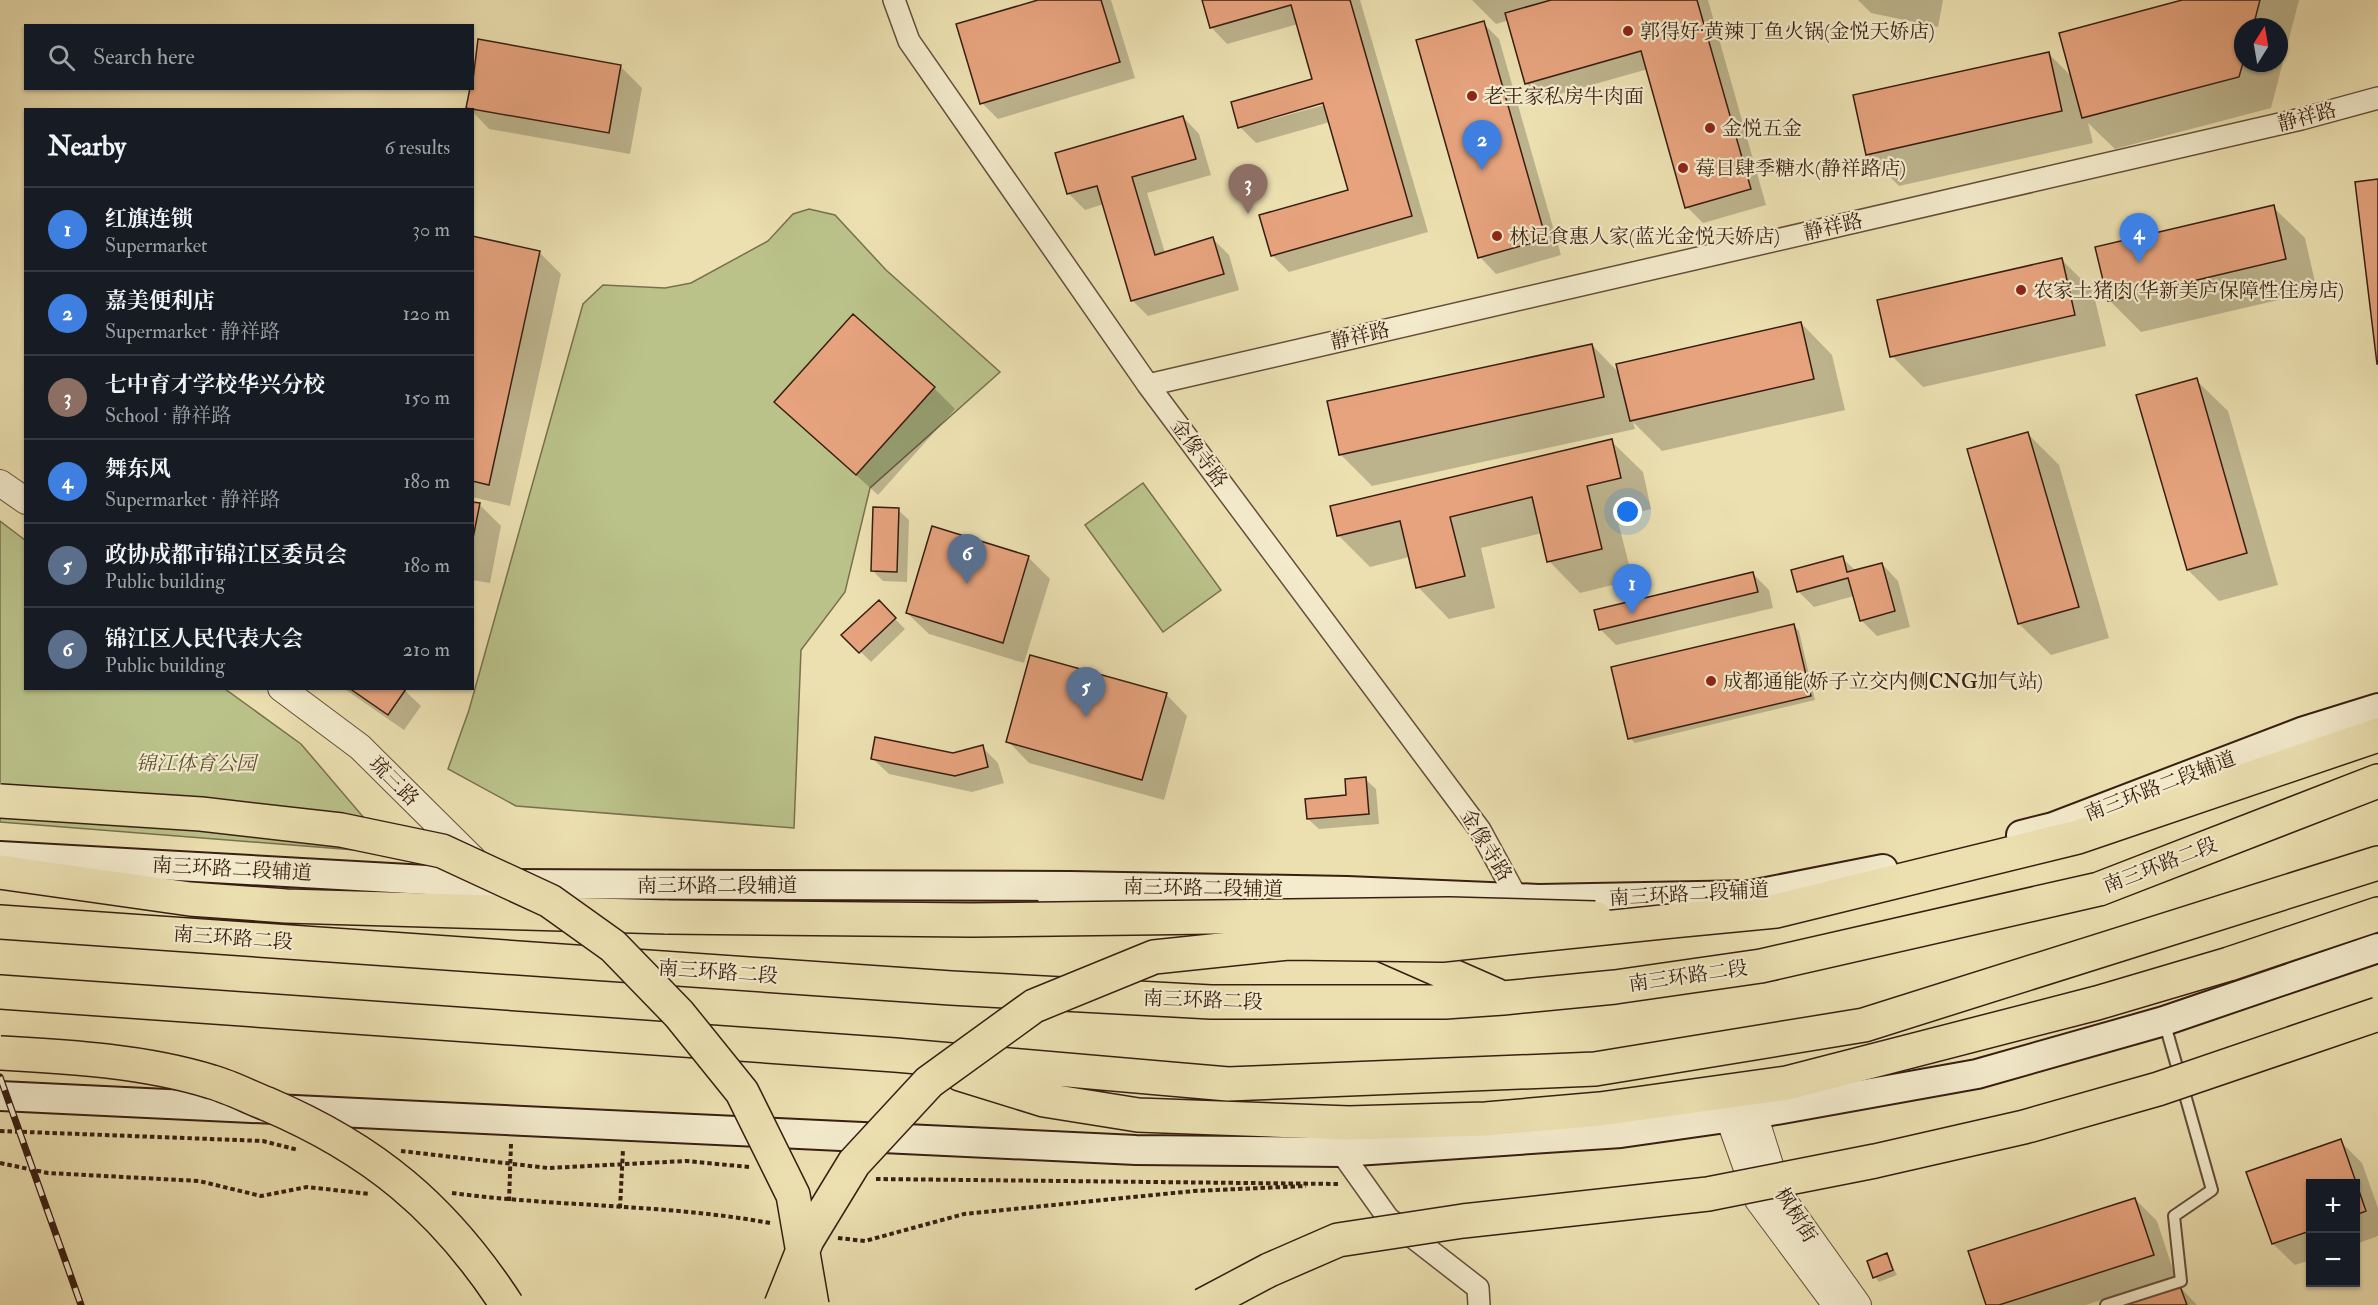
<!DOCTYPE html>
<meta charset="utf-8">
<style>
:root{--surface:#171b24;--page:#20242c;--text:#f1f3f6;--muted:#9ea1a6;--line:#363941;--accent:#2563eb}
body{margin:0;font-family:"IM FELL Double Pica","Noto Serif SC",serif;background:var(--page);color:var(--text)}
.controls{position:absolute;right:18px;bottom:18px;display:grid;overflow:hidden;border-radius:0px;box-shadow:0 2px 4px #0004}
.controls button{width:54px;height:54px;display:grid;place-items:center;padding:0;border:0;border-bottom:2px solid var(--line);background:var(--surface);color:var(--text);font:30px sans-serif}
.compass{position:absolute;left:2234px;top:18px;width:54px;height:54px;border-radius:50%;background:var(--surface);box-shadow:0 2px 4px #0004;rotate:11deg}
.you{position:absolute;left:1628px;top:512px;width:21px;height:21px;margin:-15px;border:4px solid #fff;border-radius:50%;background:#1a73e8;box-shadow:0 0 0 9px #1a73e833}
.badge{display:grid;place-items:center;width:39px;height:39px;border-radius:50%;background:var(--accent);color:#fff;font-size:20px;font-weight:700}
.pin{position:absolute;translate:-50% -50px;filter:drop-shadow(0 2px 3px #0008)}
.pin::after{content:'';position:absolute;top:32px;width:21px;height:18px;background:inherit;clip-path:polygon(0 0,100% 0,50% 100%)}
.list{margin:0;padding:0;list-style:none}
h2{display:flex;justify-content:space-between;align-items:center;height:78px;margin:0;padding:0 24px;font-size:26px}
h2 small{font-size:20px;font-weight:400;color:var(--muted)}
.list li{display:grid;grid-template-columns:39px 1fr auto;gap:18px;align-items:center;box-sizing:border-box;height:84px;padding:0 24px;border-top:2px solid var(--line)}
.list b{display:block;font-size:22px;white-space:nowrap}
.list p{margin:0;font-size:20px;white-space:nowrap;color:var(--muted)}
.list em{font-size:20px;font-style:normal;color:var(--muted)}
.icon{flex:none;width:33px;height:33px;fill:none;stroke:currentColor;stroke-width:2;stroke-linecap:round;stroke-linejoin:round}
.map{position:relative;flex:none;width:2378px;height:1305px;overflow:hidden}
.search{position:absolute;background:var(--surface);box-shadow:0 2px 4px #0004;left:24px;top:24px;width:450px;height:66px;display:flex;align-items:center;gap:15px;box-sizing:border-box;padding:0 21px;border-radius:0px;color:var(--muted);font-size:22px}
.panel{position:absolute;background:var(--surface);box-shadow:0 2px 4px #0004;left:24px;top:108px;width:450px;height:582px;border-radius:0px}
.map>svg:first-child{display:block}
.green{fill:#bac28a;stroke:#79704e;stroke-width:1.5}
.shadow{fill:#0003;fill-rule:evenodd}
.building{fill:#e6a37e;stroke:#381e12;stroke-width:1.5}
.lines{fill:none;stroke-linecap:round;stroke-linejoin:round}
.service-casing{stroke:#654e3a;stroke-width:14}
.minor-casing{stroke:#654e3a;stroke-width:24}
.tertiary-casing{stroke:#654e3a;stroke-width:28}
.secondary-casing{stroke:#381e12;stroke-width:32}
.trunk-casing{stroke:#381e12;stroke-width:36}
.path{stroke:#381e12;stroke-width:4;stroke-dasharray:4.5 3;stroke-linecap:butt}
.service{stroke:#f3ebcc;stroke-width:10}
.minor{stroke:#f3ebcc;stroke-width:21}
.tertiary{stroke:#f3ebcc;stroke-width:26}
.secondary{stroke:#f3ebcc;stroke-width:28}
.trunk{stroke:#ece0b1;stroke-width:33}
.rail-casing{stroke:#381e12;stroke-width:7}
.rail{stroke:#f3ebcc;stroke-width:4.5;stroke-dasharray:14;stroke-linecap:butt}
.trunk-bridge-casing{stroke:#381e12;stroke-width:36;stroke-linecap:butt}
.motorway-bridge-casing{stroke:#381e12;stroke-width:36;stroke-linecap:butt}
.trunk-bridge{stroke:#ece0b1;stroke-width:33}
.motorway-bridge{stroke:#ece0b1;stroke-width:33}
.poi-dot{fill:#8f2418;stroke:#f3ebcc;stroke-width:2}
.labels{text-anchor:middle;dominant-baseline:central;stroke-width:4.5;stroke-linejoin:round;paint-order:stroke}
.poi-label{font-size:20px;fill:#381e12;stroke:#f3ebcc;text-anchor:start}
.street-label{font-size:20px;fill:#381e12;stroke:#f3ebcc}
.park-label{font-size:20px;font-style:italic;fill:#5f4f36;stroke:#f3ebcc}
</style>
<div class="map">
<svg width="2378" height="1305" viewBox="0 0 2378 1305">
<rect width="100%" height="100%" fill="#ece0b1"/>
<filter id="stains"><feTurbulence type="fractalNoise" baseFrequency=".00333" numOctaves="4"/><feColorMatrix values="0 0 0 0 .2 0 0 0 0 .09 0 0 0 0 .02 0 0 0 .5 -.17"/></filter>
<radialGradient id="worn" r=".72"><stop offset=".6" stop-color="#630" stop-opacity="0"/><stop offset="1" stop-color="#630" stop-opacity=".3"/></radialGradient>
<!-- green -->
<path class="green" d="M 809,209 L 835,215 L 886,270 L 1000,372 L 870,488 L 845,592 L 801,650 L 794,828 L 516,806 L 448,769 L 469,710 L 583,304 L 603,285 L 665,288 L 691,283 L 768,241 L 793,214 Z
M 1143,483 L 1221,590 L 1163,632 L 1085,525 Z
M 0,521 L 25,540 L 26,688 L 225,689 L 301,744 L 394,853 L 0,822 Z"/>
<!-- shadow -->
<path class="shadow" d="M 1043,0 L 1111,0 L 1135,78 L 998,119 L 982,103 Z
M 1203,0 L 1360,0 L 1428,232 L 1289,272 L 1273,256 L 1261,216 L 1350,191 L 1330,122 L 1256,143 L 1240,127 L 1314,80 L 1298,24 L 1227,44 L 1211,27 ZM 1330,100 L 1331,103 L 1248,126 L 1248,123 Z
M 1472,0 L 1708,0 L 1766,205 L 1703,223 L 1687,207 L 1648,69 L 1542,99 L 1526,83 L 1509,20 L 1496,24 Z
M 1858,0 L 1943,0 L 1938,27 L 1871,13 Z
M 2186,0 L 2299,0 L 2271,108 L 2115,149 L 2088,123 L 2093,143 L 1899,186 L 1867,154 L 2048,53 L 2072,77 ZM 2243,27 L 2279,27 L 2279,63 L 2243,63 Z
M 1483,23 L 1499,39 L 1561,255 L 1496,274 L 1480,257 Z
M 480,41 L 620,66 L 642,88 L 630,154 L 489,129 L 468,107 Z
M 1183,117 L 1199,134 L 1211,175 L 1147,193 L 1165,253 L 1213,239 L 1229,255 L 1239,290 L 1148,316 L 1132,300 L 1104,204 L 1085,210 L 1068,193 Z
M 2273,207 L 2305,238 L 2317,291 L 2141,332 L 2109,300 Z
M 472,238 L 539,252 L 561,274 L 510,506 L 472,497 Z
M 2062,260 L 2093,291 L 2106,346 L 1923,387 L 1892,356 Z
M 1801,323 L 1832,355 L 1845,410 L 1662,451 L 1633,422 L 1635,429 L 1372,486 L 1340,454 L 1592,345 L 1620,374 Z
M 2196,380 L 2228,411 L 2278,585 L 2219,601 L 2188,570 Z
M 934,388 L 955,409 L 878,495 L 776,402 Z
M 2028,434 L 2059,465 L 2109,638 L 2051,655 L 2019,624 Z
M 1611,441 L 1643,472 L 1651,509 L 1617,518 L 1633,580 L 1580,593 L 1549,561 L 1542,533 L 1481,548 L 1495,608 L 1449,619 L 1418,587 L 1409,557 L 1370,567 L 1338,535 Z
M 472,503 L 479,504 L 501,526 L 490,583 L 472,580 Z
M 898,510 L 909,520 L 907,582 L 883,581 L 872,570 Z
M 1028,557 L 1050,579 L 1024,663 L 929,634 L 907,613 Z
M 1842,558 L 1856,571 L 1882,564 L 1898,581 L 1910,627 L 1877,636 L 1861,620 L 1854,596 L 1814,607 L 1798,591 Z
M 1753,574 L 1769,590 L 1773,608 L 1616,645 L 1600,629 Z
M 878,602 L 905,629 L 871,662 L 844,635 Z
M 1794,626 L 1799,631 L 1815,700 L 1635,743 L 1630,738 Z
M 343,688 L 402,688 L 421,706 L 404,730 Z
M 1166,694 L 1187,716 L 1164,800 L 1029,763 L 1008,741 Z
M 982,747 L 998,763 L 1004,783 L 972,792 L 889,774 L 872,758 L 953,755 Z
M 1365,779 L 1376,789 L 1379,824 L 1319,829 L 1308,819 L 1348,797 Z
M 2340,1141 L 2362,1163 L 2378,1208 L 2378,1236 L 2356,1244 L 2356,1184 L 2310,1184 L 2310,1260 L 2295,1265 L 2273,1244 L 2248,1173 Z
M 2135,1199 L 2157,1221 L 2175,1276 L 2086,1305 L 1988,1305 Z
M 1887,1255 L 1897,1275 L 1879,1282 L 1875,1277 Z
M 2180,1287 L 2197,1305 L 2129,1305 Z"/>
<!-- building -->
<path class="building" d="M 1038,0 L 1101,0 L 1120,62 L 980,104 L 956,24 Z
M 1202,0 L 1350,0 L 1412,216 L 1271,256 L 1259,215 L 1348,190 L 1323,103 L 1238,128 L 1231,102 L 1312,79 L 1291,5 L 1210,28 Z
M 1551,0 L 1697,0 L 1751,189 L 1685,208 L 1641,51 L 1525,84 L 1505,13 Z
M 2182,0 L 2260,0 L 2253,27 L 2243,27 L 2243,63 L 2239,77 L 2082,118 L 2059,33 Z
M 1484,21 L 1546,239 L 1478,258 L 1416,40 Z
M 478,39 L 621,65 L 609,133 L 466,108 L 470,88 L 472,88 Z
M 2049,52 L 2062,111 L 1866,155 L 1853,95 Z
M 1183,116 L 1196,159 L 1132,177 L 1155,255 L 1213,237 L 1224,274 L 1131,301 L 1097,186 L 1067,194 L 1055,153 Z
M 2378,179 L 2378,364 L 2377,364 L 2355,182 Z
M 2274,205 L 2286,259 L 2108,301 L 2095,247 Z
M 472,236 L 540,251 L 489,485 L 472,481 Z
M 2062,258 L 2075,315 L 1890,357 L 1877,300 Z
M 853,314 L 935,387 L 856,475 L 774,402 Z
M 1801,322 L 1814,379 L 1630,421 L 1616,364 Z
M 1592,344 L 1604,397 L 1339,455 L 1327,401 Z
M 2197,378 L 2247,553 L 2187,570 L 2136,395 Z
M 2028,432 L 2079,607 L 2018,624 L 1967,449 Z
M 1612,439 L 1621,478 L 1587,486 L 1602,549 L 1547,562 L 1532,497 L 1450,517 L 1465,576 L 1416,588 L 1400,521 L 1337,536 L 1330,506 Z
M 472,502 L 480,503 L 472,543 Z
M 873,507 L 899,508 L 897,572 L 871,571 Z
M 932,526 L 1029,556 L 1003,643 L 906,613 Z
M 1843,556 L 1847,572 L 1882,563 L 1895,611 L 1860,621 L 1848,578 L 1797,592 L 1791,570 Z
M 1753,572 L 1758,592 L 1599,630 L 1594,610 Z
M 879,600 L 896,618 L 859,653 L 841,635 Z
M 1794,624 L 1811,696 L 1628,739 L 1611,667 Z
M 1030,655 L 1167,693 L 1142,780 L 1006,742 Z
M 349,688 L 405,688 L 406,689 L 388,715 Z
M 875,737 L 953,753 L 983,745 L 988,767 L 955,776 L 871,759 Z
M 1366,777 L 1369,814 L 1307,819 L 1305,799 L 1346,795 L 1345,779 Z
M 2341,1139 L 2366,1211 L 2356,1215 L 2356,1184 L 2310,1184 L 2310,1231 L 2272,1244 L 2246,1172 Z
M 2135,1198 L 2154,1255 L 1999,1305 L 1986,1305 L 1968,1251 Z
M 1887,1253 L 1893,1270 L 1873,1278 L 1867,1261 Z
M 2180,1286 L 2187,1305 L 2124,1305 Z"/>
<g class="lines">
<defs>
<path id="service" d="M 2106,1305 L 2181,1281 L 2174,1216 L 2212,1190 L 2164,1021"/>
<path id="minor" d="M 894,0 L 909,41 L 1148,385 L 1480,830 L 1517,898
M 1148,385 L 2301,119 L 2378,98
M 1341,1152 L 1388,1218 L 1478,1288 L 1479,1305"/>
<path id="tertiary" d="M 0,483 L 26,501
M 281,688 L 360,747 L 475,861
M 1050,895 L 1130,907
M 1754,1114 L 1779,1194 L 1858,1305
M 1729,1118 L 1758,1200 L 1836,1305"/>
<path id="secondary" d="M 2021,835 L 2053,827 L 2304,731 L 2378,708
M 0,856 L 498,884 L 1071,886 L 1347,891 L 1539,899 L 1751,895 L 1883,869
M 0,1096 L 1136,1150 L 1341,1152 L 1621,1133 L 1754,1114 L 1977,1074 L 2164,1021 L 2378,948"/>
<path id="trunk" d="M 0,872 L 190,899 L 286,906 L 668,917
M 1672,921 L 1776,911 L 2078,837 L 2378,735
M 0,922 L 951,988 L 1211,1002 L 1445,1002 L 1503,998 L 1615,987 L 1761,966 L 2099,889 L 2378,781
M 1378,943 L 1496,995
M 0,992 L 895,1055 L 1228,1084 L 1595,1069 L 1864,1025 L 2378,863
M 960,1074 L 1044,1100 L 1138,1115 L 1349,1123 L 1486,1119 L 1600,1109 L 1787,1083 L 2097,1003 L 2229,964 L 2378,914"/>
</defs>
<!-- service casing -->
<use href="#service" class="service-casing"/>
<!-- minor casing -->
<use href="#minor" class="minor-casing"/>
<!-- tertiary casing -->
<use href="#tertiary" class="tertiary-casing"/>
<!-- secondary casing -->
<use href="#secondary" class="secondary-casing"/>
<!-- trunk casing -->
<use href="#trunk" class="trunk-casing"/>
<!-- path -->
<path class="path" d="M 0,1131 L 263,1141 L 298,1150
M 401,1151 L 548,1168 L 686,1161 L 749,1167
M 0,1163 L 48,1173 L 199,1181 L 261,1196 L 307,1187 L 370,1194
M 876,1179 L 1339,1184
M 452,1193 C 558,1207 666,1204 770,1223
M 509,1201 L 511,1144
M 620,1208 L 623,1149
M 838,1238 L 865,1241 L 964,1214 L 1194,1191 L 1306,1186"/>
<!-- service -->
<use href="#service" class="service"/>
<!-- minor -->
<use href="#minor" class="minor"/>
<!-- tertiary -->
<use href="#tertiary" class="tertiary"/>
<!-- secondary -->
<use href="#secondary" class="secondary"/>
<!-- trunk -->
<use href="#trunk" class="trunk"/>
<defs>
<path id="rail" d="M 0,1077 L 81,1305"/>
</defs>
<!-- rail casing -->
<use href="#rail" class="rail-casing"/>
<!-- rail -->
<use href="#rail" class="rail"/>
<defs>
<path id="trunk-bridge" d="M 668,917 L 972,920 L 1449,914 L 1595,918"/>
<path id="motorway-bridge" d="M 0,801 L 201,814 L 341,830 L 442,851 L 550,901 L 613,946 L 679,1014 L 742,1092 L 793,1195 L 812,1305
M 0,1053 C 71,1057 144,1061 212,1082 C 230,1087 249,1097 267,1104 C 373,1149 444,1208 507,1305
M 781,1305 L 807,1240 L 854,1163 L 929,1082 L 1034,1006 L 1154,957 L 1288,943 L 1442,945 L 1672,921
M 1203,1305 L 1269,1270 L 1338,1240 L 1463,1221 L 1708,1194 L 1875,1161 L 2024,1127 L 2158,1089 L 2378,1014"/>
</defs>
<!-- trunk-bridge casing -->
<use href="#trunk-bridge" class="trunk-bridge-casing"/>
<!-- motorway-bridge casing -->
<use href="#motorway-bridge" class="motorway-bridge-casing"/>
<!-- trunk-bridge -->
<use href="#trunk-bridge" class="trunk-bridge"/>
<!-- motorway-bridge -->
<use href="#motorway-bridge" class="motorway-bridge"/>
</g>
<!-- markers -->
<g class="poi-dot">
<circle cx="1628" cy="31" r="6"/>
<circle cx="1472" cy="96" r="6"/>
<circle cx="1710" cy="128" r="6"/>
<circle cx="1683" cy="168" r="6"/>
<circle cx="1497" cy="236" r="6"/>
<circle cx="2021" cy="290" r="6"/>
<circle cx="1711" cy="681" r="6"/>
</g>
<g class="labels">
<!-- poi labels -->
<g class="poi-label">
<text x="1640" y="31">郭得好·黄辣丁鱼火锅(金悦天娇店)</text>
<text x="1484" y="96">老王家私房牛肉面</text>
<text x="1722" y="128">金悦五金</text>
<text x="1695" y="168">莓日肆季糖水(静祥路店)</text>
<text x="1509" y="236">林记食惠人家(蓝光金悦天娇店)</text>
<text x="2033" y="290">农家土猪肉(华新美庐保障性住房店)</text>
<text x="1723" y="681">成都通能(娇子立交内侧CNG加气站)</text>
</g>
<!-- street labels -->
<g class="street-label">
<text transform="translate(2307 117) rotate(-15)">静祥路</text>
<text transform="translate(1833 227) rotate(-13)">静祥路</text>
<text transform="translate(1360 336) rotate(-13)">静祥路</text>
<text transform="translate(1199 453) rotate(53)">金像寺路</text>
<text transform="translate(394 781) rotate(45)">琉三路</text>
<text transform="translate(2160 786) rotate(-21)">南三环路二段辅道</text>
<text transform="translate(1486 845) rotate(59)">金像寺路</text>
<text transform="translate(2160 865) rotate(-21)">南三环路二段</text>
<text transform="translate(232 869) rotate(3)">南三环路二段辅道</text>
<text x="717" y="885">南三环路二段辅道</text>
<text transform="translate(1203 888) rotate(1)">南三环路二段辅道</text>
<text transform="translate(1689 894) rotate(-3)">南三环路二段辅道</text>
<text transform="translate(233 938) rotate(4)">南三环路二段</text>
<text transform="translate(718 972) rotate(4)">南三环路二段</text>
<text transform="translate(1688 976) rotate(-8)">南三环路二段</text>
<text transform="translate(1203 1000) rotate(2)">南三环路二段</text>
<text transform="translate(1796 1215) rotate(58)">枫树街</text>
</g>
<!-- park labels -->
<g class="park-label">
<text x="196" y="763">锦江体育公园</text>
</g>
</g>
<rect width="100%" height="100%" filter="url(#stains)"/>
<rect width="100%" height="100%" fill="url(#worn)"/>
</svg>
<div class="controls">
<button>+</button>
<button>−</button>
</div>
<svg class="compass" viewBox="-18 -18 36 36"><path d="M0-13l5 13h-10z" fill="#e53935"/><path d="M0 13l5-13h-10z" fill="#9ea1a6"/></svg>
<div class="you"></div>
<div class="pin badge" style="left:1632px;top:614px;background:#3f7fe0">1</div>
<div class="pin badge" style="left:1482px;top:170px;background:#3f7fe0">2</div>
<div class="pin badge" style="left:1248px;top:214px;background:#8d6e63">3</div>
<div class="pin badge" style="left:2139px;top:263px;background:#3f7fe0">4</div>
<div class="pin badge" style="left:1086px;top:717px;background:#5c6f8a">5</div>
<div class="pin badge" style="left:967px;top:584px;background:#5c6f8a">6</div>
<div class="search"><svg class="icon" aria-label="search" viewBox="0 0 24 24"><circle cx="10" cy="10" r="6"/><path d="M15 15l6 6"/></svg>Search here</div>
<section class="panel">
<h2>Nearby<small>6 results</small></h2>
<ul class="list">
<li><span class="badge" style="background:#3f7fe0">1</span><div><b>红旗连锁</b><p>Supermarket</p></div><em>30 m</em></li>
<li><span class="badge" style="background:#3f7fe0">2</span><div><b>嘉美便利店</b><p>Supermarket · 静祥路</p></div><em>120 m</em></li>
<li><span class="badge" style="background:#8d6e63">3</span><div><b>七中育才学校华兴分校</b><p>School · 静祥路</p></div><em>150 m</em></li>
<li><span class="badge" style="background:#3f7fe0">4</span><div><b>舞东风</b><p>Supermarket · 静祥路</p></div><em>180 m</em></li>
<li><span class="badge" style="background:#5c6f8a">5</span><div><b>政协成都市锦江区委员会</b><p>Public building</p></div><em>180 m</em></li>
<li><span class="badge" style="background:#5c6f8a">6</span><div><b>锦江区人民代表大会</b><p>Public building</p></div><em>210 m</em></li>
</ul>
</section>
</div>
